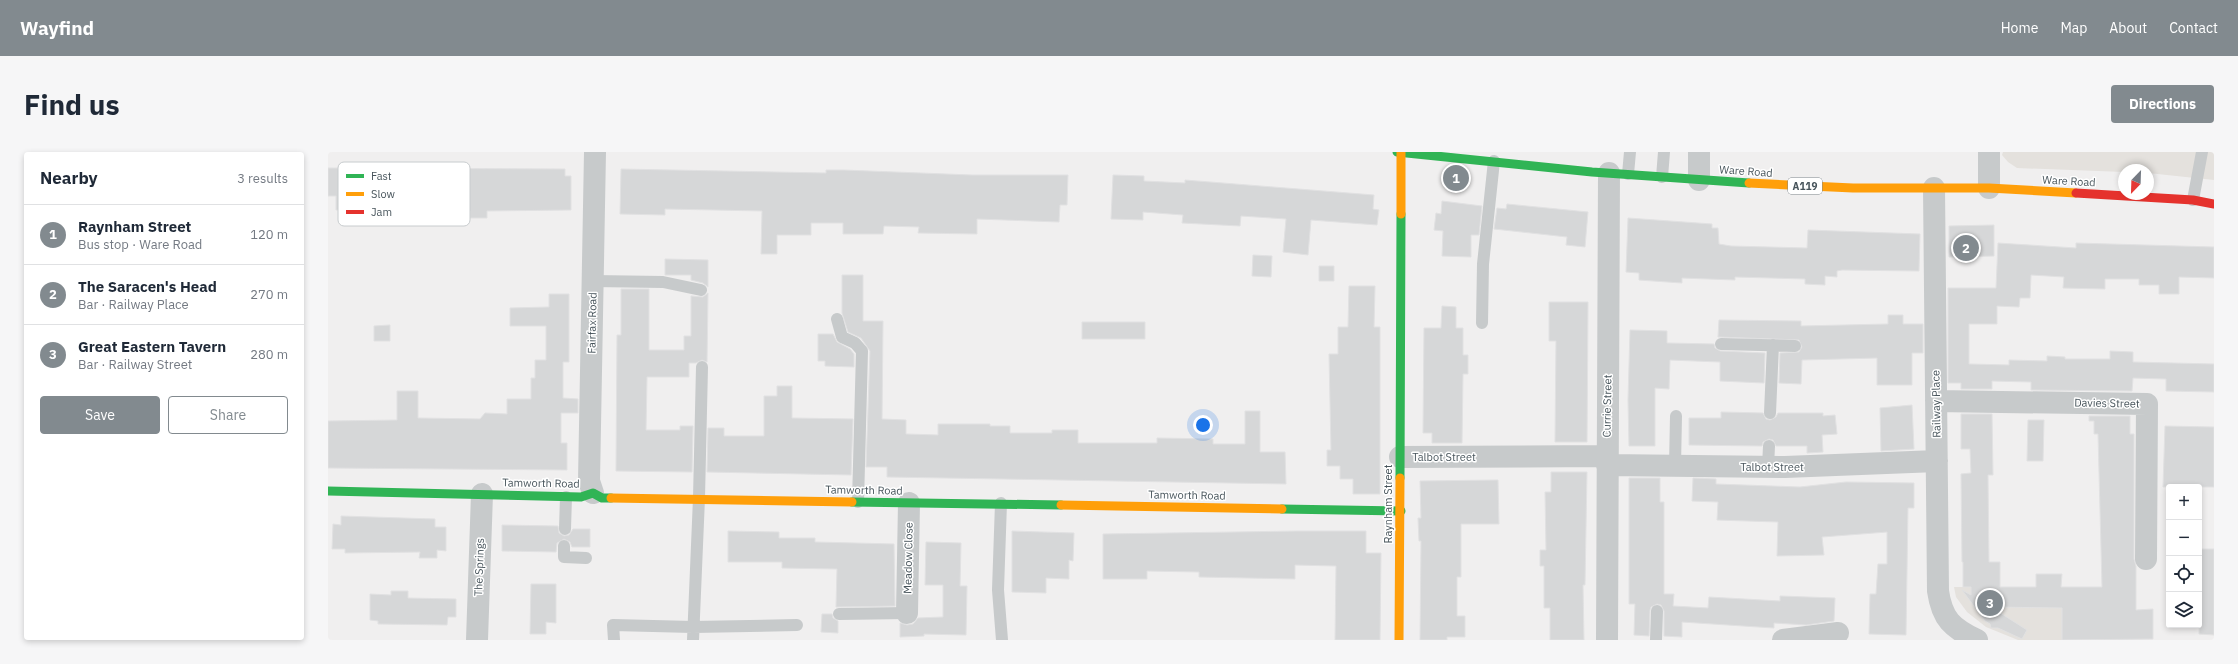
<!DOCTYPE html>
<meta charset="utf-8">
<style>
:root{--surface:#fff;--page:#f6f6f7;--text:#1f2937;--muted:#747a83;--line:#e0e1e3;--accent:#828a8f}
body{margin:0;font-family:"IBM Plex Sans",sans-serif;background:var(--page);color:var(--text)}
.controls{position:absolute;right:12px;bottom:12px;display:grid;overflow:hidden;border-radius:4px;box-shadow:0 2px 6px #0003}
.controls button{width:36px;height:36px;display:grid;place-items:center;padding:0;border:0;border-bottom:1px solid var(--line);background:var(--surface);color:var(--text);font:20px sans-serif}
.compass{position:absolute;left:1790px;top:12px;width:36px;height:36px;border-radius:50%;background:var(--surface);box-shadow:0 2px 6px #0003;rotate:203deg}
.you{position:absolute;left:875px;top:273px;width:14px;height:14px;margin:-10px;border:3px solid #fff;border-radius:50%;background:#1a73e8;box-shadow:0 0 0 6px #1a73e833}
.badge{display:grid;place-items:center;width:26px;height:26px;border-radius:50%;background:var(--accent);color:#fff;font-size:13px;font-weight:700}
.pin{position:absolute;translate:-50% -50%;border:2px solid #fff;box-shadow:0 1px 4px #0006}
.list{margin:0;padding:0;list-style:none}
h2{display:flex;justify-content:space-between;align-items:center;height:52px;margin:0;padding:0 16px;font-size:17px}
h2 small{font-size:13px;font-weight:400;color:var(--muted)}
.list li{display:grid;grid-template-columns:26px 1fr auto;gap:12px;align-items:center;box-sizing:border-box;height:60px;padding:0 16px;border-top:1px solid var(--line)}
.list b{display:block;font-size:15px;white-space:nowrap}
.list p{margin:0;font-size:13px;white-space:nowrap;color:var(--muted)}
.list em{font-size:13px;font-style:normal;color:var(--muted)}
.actions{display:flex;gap:8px;padding:12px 16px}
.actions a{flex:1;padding:9px 0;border:1px solid var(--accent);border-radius:4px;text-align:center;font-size:14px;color:var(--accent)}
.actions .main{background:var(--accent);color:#fff}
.icon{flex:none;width:22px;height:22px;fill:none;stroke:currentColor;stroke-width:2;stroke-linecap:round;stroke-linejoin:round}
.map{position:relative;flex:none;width:1886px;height:488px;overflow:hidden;border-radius:4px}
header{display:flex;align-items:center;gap:24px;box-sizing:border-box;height:56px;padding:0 20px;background:var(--accent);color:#fff}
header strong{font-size:19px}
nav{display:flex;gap:22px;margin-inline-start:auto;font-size:14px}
.intro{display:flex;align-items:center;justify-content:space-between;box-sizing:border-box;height:96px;padding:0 24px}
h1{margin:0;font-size:28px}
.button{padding:10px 18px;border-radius:4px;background:var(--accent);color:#fff;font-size:14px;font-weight:700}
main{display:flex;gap:24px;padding:0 24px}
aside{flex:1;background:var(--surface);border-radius:4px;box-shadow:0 2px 6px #0003}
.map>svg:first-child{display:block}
.commercial{fill:#e4e1dd}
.building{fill:#d6d7d8;stroke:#e1e1e2}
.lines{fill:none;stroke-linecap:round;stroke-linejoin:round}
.lane{stroke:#c7cacb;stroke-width:12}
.street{stroke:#c7cacb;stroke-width:22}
.fast{stroke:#30b455;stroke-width:9}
.slow{stroke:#ff9f0a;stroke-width:9}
.jam{stroke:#e5322d;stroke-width:9}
.labels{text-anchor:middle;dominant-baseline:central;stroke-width:3;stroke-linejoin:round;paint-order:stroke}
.shield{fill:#fff;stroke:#7e878c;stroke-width:1}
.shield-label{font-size:10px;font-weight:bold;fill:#47545b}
.street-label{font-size:11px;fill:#47545b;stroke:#fff}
.key{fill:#fff;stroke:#c8ccce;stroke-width:1}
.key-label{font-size:11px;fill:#47545b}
</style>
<header>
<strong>Wayfind</strong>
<nav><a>Home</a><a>Map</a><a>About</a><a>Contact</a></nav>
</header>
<div class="intro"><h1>Find us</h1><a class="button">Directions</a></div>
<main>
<aside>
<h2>Nearby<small>3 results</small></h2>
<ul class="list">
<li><span class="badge">1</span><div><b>Raynham Street</b><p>Bus stop · Ware Road</p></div><em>120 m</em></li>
<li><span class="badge">2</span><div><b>The Saracen's Head</b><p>Bar · Railway Place</p></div><em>270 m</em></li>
<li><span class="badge">3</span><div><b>Great Eastern Tavern</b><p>Bar · Railway Street</p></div><em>280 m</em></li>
</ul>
<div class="actions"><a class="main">Save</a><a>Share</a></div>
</aside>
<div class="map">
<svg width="1886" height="488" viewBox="0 0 1886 488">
<rect width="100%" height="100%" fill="#f0efef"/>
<!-- commercial -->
<path class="commercial" d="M 1675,0 L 1886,0 L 1886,28 L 1820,21 L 1820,18 L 1796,18 L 1796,20 L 1689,16 L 1680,10 L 1674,3 Z
M 1626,435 L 1734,435 L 1734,488 L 1690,488 L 1658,475 L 1639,460 L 1628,445 Z"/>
<!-- building -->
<path class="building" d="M 0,16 L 237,17 L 237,24 L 243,24 L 243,58 L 159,59 L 159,66 L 142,66 L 142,59 L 8,58 L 8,44 L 0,44 Z
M 293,17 L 498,21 L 498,18 L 516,18 L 644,23 L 740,23 L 739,53 L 732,53 L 731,70 L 649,67 L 649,82 L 590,81 L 591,75 L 556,74 L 555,82 L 515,82 L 515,71 L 483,71 L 483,83 L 449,83 L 449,102 L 433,102 L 434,59 L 337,57 L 337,63 L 292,62 Z
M 785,23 L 816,24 L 816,29 L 857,31 L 857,28 L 1046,43 L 1045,57 L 1051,58 L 1049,73 L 983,68 L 980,103 L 955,100 L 958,67 L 913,64 L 912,74 L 854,71 L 855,63 L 815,60 L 815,68 L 783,67 Z
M 1114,49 L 1154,54 L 1151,83 L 1143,83 L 1143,105 L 1114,104 L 1115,79 L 1106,78 L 1108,61 L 1113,62 Z
M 1179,52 L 1260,60 L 1257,95 L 1238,93 L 1239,85 L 1166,77 L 1169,56 L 1178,57 Z
M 1300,66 L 1384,72 L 1384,76 L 1390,76 L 1391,92 L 1403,94 L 1479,96 L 1480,78 L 1592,82 L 1591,119 L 1514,118 L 1509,119 L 1509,125 L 1497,124 L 1497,133 L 1477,132 L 1477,127 L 1407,125 L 1407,128 L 1354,126 L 1354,131 L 1311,128 L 1311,121 L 1298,120 Z
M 1666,73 L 1666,104 L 1621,105 L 1621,74 Z
M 1670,91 L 1748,96 L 1748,91 L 1886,95 L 1886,126 L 1851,125 L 1851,142 L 1831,142 L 1831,133 L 1811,133 L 1811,127 L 1777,127 L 1777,137 L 1735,136 L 1736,125 L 1703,123 L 1702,146 L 1692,146 L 1691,155 L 1669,154 L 1669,172 L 1641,172 L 1641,212 L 1681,213 L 1681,208 L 1719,209 L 1719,204 L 1737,205 L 1737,207 L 1782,207 L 1782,199 L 1805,200 L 1805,210 L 1886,212 L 1886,240 L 1838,239 L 1838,227 L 1805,226 L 1804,239 L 1703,238 L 1703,230 L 1664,229 L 1664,237 L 1633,237 L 1633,231 L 1620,231 L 1620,136 L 1668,136 Z
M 925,103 L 944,104 L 943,125 L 924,124 Z
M 337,107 L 380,108 L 380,135 L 375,131 L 363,128 L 363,123 L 337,123 Z
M 991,114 L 1006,114 L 1006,129 L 991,129 Z
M 514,123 L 535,123 L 535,169 L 555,169 L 554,267 L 578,268 L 578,282 L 610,283 L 610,272 L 662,272 L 662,274 L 682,274 L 682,281 L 724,281 L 724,278 L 750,278 L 750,291 L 829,291 L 829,286 L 885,287 L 885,292 L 917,292 L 917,259 L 932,259 L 932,300 L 957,300 L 958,332 L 559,325 L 559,315 L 538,315 L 542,199 L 533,186 L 520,180 L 514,161 Z
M 1021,134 L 1047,134 L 1046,175 L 1052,175 L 1052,342 L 1025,342 L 1025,327 L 1012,327 L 1012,314 L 999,314 L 999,298 L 1003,298 L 1001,202 L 1010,202 L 1010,175 L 1020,175 Z
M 293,137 L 321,137 L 321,198 L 356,198 L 356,184 L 363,184 L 363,144 L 375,145 L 380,141 L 379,210 L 374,208 L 368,211 L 361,211 L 361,225 L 319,225 L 318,278 L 352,278 L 352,274 L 365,274 L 364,320 L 288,319 L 289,183 L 293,183 Z
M 221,142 L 241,142 L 241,210 L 235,210 L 235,246 L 250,247 L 250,261 L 233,261 L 233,291 L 239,291 L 239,318 L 0,316 L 0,269 L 69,268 L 69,239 L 90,239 L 90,266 L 152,267 L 157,261 L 179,262 L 179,247 L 203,247 L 203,226 L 207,226 L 207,208 L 218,208 L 218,174 L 182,174 L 182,156 L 221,155 Z
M 1221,150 L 1260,150 L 1259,290 L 1227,290 L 1228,189 L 1221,189 Z
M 1114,154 L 1128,155 L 1128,176 L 1135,176 L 1135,203 L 1140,203 L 1140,222 L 1135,222 L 1134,291 L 1104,291 L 1104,281 L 1095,281 L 1096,176 L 1113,176 Z
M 1560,163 L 1575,163 L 1575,172 L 1595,172 L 1595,201 L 1584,201 L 1584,233 L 1549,233 L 1549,206 L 1474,208 L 1473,232 L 1451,231 L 1452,201 L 1471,200 L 1474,195 L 1471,188 L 1390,185 L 1391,168 L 1473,169 L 1473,174 L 1560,172 Z
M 754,170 L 817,170 L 817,187 L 754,187 Z
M 62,173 L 62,189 L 46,189 L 46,174 Z
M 1302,178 L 1339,179 L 1339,191 L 1386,192 L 1387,196 L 1392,199 L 1437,201 L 1436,231 L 1392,229 L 1392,210 L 1342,208 L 1341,237 L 1327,236 L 1327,294 L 1301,294 L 1300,248 Z
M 490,182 L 505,182 L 509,190 L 522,197 L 526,202 L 526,215 L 497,214 L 497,209 L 490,209 Z
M 449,234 L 464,234 L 464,266 L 525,267 L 523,323 L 379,320 L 380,276 L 396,276 L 396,284 L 436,284 L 436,244 L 449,244 Z
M 1584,253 L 1586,297 L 1553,299 L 1552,256 Z
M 1393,260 L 1435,261 L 1438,267 L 1442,268 L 1448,265 L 1450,261 L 1495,261 L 1495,264 L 1507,263 L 1509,282 L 1494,283 L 1495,300 L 1479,301 L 1479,294 L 1448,294 L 1445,288 L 1441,287 L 1435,290 L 1434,294 L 1361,293 L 1361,266 L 1393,266 Z
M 1633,262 L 1664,262 L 1665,323 L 1660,323 L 1661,410 L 1672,410 L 1672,435 L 1708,435 L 1708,422 L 1734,422 L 1733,435 L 1774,435 L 1770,282 L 1766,282 L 1766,269 L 1761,269 L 1761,264 L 1802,264 L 1802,282 L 1806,282 L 1806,407 L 1808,414 L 1808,458 L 1825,457 L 1825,487 L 1734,488 L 1734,456 L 1663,455 L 1699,478 L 1694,487 L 1670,476 L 1663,476 L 1662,472 L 1657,469 L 1634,438 L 1643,443 L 1643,435 L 1635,435 L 1635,410 L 1634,410 L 1633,322 L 1643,321 L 1642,297 L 1633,297 Z
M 1700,268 L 1716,268 L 1715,309 L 1699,309 Z
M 1837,274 L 1886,275 L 1886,335 L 1835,335 Z
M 1223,320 L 1259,320 L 1257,433 L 1255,433 L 1256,488 L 1222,488 L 1222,456 L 1216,456 L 1216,414 L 1212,414 L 1212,398 L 1218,398 L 1217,340 L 1223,340 Z
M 1301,326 L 1332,326 L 1332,350 L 1336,350 L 1336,442 L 1346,442 L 1345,454 L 1380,456 L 1381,445 L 1452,449 L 1452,444 L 1507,446 L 1506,469 L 1478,473 L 1446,471 L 1446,476 L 1354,470 L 1354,485 L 1336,484 L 1336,459 L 1333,453 L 1329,452 L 1323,455 L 1322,458 L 1321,484 L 1306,483 L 1307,452 L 1301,452 Z
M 1365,326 L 1388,327 L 1388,332 L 1472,335 L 1518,330 L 1586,331 L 1586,356 L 1580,356 L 1578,483 L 1541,482 L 1542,442 L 1548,442 L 1550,412 L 1559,412 L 1559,380 L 1494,385 L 1496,403 L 1449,404 L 1450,370 L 1389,368 L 1390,350 L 1364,349 Z
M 1170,328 L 1171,372 L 1133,372 L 1133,425 L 1129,425 L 1129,464 L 1137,464 L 1137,485 L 1119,485 L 1119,488 L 1092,488 L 1093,389 L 1091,389 L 1090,366 L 1093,366 L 1092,329 Z
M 13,364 L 107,367 L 107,375 L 118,375 L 118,399 L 109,398 L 109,406 L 91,406 L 92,400 L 17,401 L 17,397 L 4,397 L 5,372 L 13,373 Z
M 174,373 L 230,374 L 231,381 L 236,384 L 241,383 L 245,377 L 262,377 L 262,395 L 244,395 L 242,390 L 236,387 L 229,391 L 228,400 L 174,399 Z
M 400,379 L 451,380 L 451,386 L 487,386 L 487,390 L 566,392 L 567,454 L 508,455 L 509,417 L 454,416 L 454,410 L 400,410 Z
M 684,379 L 746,381 L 745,409 L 741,408 L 741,427 L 718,426 L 718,441 L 684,440 Z
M 969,379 L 1038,379 L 1038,401 L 1053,401 L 1052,488 L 1007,488 L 1008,414 L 967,413 L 967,427 L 871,425 L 871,420 L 819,419 L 819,427 L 775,427 L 775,382 Z
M 598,390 L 633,391 L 632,434 L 639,434 L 638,483 L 596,482 L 596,484 L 572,485 L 572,471 L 579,473 L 585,472 L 590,466 L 615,465 L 615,433 L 597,433 Z
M 1872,397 L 1886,397 L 1886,483 L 1871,482 Z
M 203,432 L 228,432 L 228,471 L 218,470 L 218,482 L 202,482 Z
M 63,439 L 80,439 L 80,446 L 128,447 L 128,465 L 120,465 L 119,473 L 50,472 L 50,469 L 42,468 L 42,442 L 63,443 Z
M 494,462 L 504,462 L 505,466 L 510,469 L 510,481 L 493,480 Z"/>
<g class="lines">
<!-- lane -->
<path class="lane" d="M 1300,22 L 1302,0
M 1334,25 L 1336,0
M 1865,48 L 1874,0
M 265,129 L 335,130 L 373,138
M 509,167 L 514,185 L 527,191 L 534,199 L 530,350
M 1154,171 L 1155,112 L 1166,9
M 1393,192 L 1467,194
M 1442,261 L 1445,193
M 1347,314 L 1348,264
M 1440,315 L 1441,294
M 673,351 L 670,438 L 674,488
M 237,377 L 238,345
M 236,394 L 236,405 L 258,406
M 511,462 L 579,461
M 286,488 L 285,473 L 365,475 L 469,473
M 365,488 L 371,346 L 374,215
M 1328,488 L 1329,459"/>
<!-- street -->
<path class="street" d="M 1661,0 L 1661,36
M 1371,28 L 1371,0
M 1606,36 L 1610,439 C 1614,467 1624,476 1649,488
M 1608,249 L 1819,252 L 1818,407
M 1072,305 L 1279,304
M 1279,313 L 1457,315 L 1609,309
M 265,341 L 261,329 L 267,0
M 579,461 L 581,351
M 149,488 L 154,342
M 1279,488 L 1281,21
M 1455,488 L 1510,481"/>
<!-- fast -->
<path class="fast" d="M 1069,0 L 1264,20 L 1421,31
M 1072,326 L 1073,62
M 0,339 L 253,345 L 265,341 L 274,346 L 283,346
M 524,350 L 733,353
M 954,357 L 1073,359"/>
<!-- slow -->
<path class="slow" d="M 1421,31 L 1525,36 L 1661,36 L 1748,41
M 1073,62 L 1073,0
M 283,346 L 524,350
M 733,353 L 954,357
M 1071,488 L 1072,326"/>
<!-- jam -->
<path class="jam" d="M 1748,41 L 1865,48 L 1886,52"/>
</g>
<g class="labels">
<!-- shield labels -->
<rect class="shield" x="1460" y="26" width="34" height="16" rx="3"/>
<g class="shield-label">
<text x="1477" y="34">A119</text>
</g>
<!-- street labels -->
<g class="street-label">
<text transform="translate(1418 19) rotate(4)">Ware Road</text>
<text transform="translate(1741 29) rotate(3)">Ware Road</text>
<text transform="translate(264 171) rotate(-89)">Fairfax Road</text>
<text transform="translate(1779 251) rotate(1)">Davies Street</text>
<text transform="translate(1608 252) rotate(-91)">Railway Place</text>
<text transform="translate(1279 254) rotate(-89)">Currie Street</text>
<text x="1116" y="305">Talbot Street</text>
<text x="1444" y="315">Talbot Street</text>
<text transform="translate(213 331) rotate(1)">Tamworth Road</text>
<text transform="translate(536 338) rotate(1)">Tamworth Road</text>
<text transform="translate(859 343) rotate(1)">Tamworth Road</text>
<text transform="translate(1060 352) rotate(-90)">Raynham Street</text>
<text transform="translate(580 406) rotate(-89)">Meadow Close</text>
<text transform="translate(151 415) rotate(-88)">The Springs</text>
</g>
</g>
<!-- legend -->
<rect x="10" y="10" width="132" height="64" rx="6" class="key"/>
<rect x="18" y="22" width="18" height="4" fill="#30b455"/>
<rect x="18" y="40" width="18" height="4" fill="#ff9f0a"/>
<rect x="18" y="58" width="18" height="4" fill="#e5322d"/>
<g class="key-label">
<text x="43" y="28">Fast</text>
<text x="43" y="46">Slow</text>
<text x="43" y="64">Jam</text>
</g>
</svg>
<div class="controls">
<button>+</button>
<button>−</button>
<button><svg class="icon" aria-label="locate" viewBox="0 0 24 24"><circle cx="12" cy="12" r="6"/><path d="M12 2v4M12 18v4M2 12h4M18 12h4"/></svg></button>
<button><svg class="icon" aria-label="layers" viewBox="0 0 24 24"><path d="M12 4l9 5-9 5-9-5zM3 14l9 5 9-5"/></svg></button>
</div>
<svg class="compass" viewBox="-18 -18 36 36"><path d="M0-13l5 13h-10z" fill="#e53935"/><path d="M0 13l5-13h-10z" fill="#747a83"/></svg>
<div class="you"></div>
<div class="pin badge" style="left:1128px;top:26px">1</div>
<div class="pin badge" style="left:1638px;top:96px">2</div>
<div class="pin badge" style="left:1662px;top:451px">3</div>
</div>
</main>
